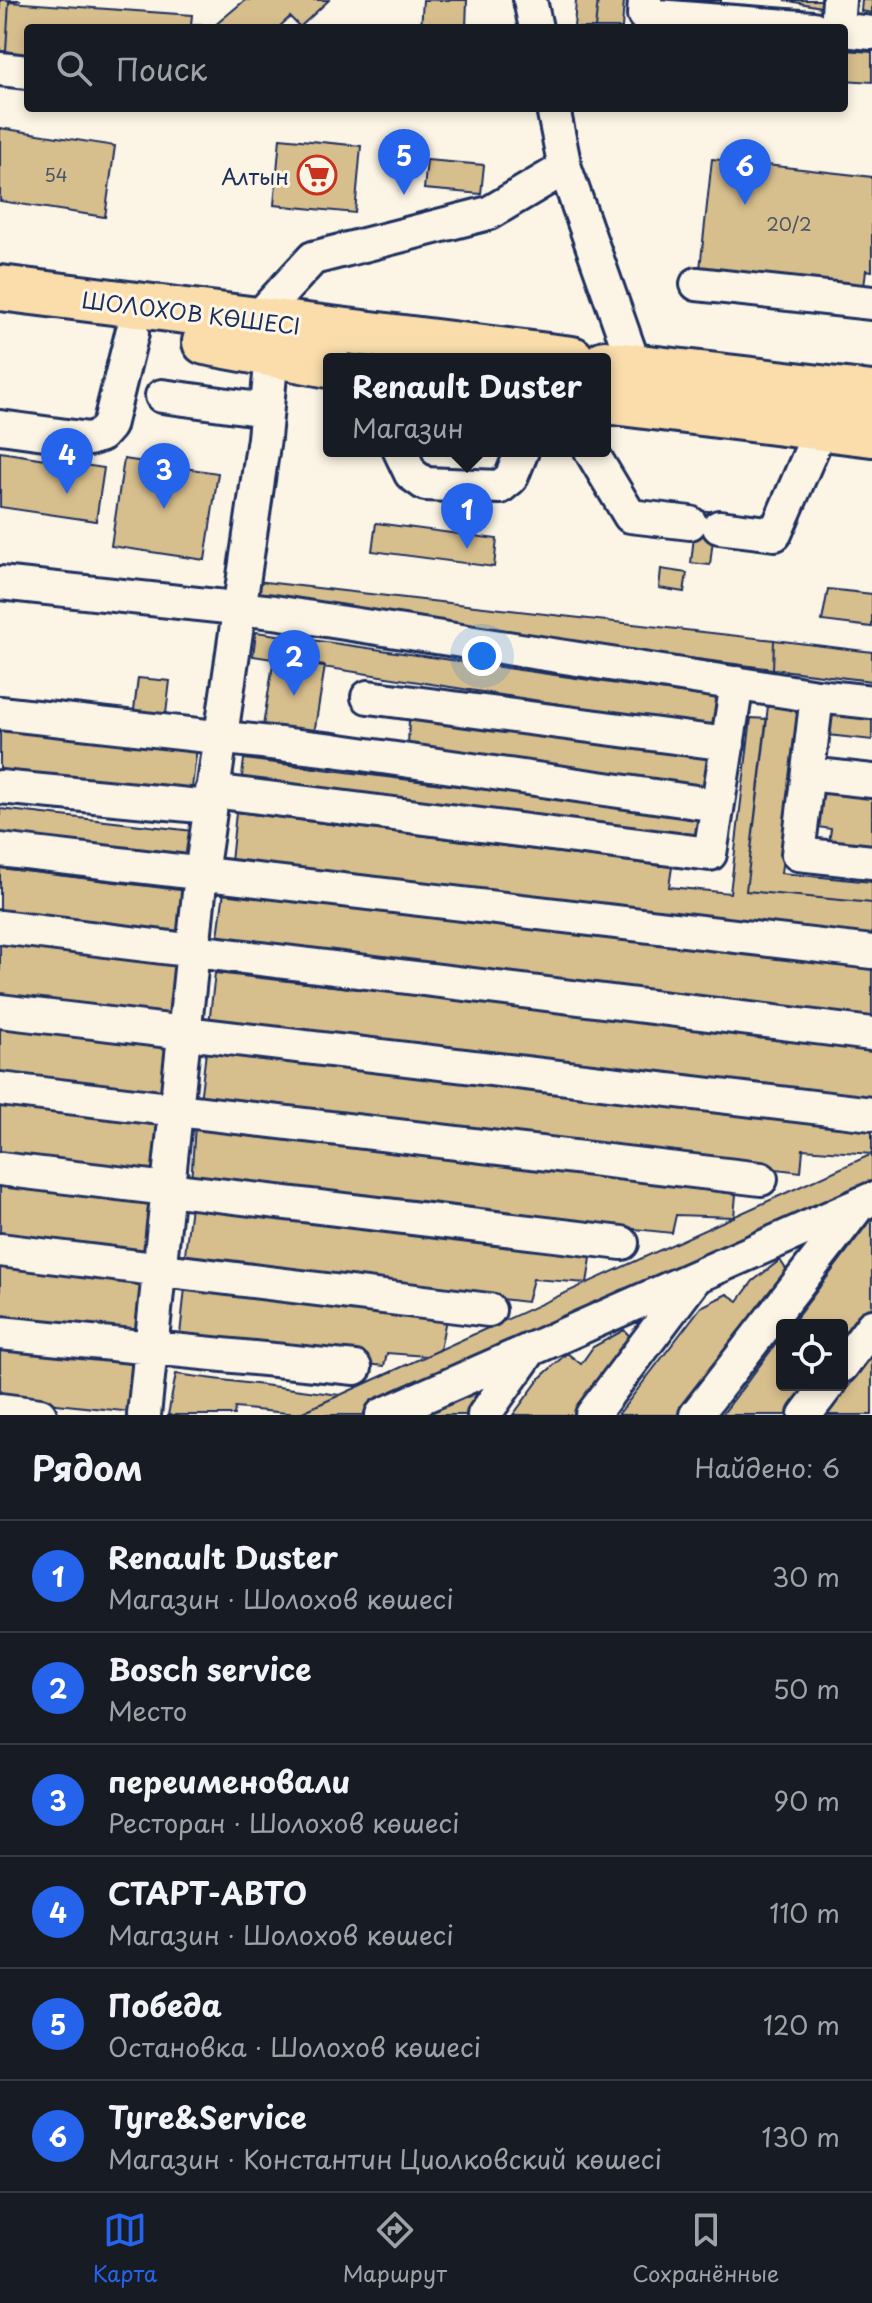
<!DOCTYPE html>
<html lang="ru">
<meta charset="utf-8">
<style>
:root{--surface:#171b24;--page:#242831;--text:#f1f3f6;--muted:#9ea1a6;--line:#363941;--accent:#2563eb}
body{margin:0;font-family:"Playpen Sans",sans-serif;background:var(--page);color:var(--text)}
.controls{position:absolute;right:24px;bottom:24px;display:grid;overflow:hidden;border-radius:8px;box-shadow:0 4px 12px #0003}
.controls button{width:72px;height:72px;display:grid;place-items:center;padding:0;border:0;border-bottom:2px solid var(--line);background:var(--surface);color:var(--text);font:40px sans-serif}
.you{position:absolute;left:482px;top:656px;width:28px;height:28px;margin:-20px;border:6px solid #fff;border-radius:50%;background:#1a73e8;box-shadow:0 0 0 12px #1a73e833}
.badge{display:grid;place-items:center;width:52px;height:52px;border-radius:50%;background:var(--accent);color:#fff;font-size:26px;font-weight:700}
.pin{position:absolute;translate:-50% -66px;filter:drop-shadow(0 2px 4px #0008)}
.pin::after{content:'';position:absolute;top:42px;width:28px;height:24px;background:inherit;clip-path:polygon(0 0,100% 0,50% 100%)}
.popup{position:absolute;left:323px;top:353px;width:288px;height:104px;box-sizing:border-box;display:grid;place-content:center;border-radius:8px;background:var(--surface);filter:drop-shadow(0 2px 6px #0005);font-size:26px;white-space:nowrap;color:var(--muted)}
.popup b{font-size:30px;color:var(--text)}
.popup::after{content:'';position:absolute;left:50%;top:100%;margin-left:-16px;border:16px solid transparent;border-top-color:var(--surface)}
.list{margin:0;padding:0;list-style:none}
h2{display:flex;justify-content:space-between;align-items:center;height:104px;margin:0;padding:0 32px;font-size:34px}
h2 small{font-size:26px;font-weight:400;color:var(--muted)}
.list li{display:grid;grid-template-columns:52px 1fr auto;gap:24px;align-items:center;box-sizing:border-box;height:112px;padding:0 32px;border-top:2px solid var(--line)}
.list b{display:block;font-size:30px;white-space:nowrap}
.list p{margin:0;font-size:26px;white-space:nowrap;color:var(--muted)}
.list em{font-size:26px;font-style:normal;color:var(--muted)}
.icon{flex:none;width:44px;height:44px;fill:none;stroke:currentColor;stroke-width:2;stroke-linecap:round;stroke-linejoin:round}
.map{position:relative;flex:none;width:872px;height:1415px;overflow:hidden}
.search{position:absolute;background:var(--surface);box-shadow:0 4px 12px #0003;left:24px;right:24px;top:24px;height:88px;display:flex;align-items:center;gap:20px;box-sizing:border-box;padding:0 28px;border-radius:8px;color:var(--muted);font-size:30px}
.sheet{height:776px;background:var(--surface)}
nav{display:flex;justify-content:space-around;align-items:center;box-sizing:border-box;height:112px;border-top:2px solid var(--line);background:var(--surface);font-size:22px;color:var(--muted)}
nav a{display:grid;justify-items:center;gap:4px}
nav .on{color:var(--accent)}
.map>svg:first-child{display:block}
.building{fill:#d7be8d;stroke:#1b2f5e;stroke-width:2}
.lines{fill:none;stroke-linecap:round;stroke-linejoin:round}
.minor-casing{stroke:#1b2f5e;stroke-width:38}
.highway-casing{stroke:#1b2f5e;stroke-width:50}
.minor{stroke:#fcf5e5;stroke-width:32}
.highway{stroke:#faddab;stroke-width:44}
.labels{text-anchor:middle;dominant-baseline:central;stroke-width:6;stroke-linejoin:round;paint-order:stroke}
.number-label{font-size:18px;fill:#4a536a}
.poi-label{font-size:22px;fill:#1b2f5e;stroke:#fcf5e5;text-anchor:end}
.street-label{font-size:22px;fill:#1b2f5e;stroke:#fcf5e5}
</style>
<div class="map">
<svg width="872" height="1415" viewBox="0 0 872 1415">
<rect width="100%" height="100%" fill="#fcf5e5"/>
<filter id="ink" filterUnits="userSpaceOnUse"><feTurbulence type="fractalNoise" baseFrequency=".0125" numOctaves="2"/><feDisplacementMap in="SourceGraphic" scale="16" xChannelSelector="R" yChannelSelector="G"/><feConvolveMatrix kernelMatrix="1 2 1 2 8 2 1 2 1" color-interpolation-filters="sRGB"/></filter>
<g filter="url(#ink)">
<!-- building -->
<path class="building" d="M 0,0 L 21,0 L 9,2 L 6,51 L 0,51 Z
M 245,0 L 329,0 L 300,27 L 290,17 L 278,28 L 28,28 L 28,55 L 6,51 L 9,2 L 192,15 L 191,25 L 214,26 Z
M 423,0 L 467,0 L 466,28 L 421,28 Z
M 576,0 L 598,0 L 595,28 L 574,28 Z
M 598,0 L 624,0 L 622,28 L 595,28 Z
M 674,0 L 721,0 L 721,7 L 674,3 Z
M 784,0 L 822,0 L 821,7 Z
M 862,0 L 872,0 L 872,13 L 861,11 Z
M 844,50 L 872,52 L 872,82 L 844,80 Z
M 0,128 L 115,146 L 105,217 L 0,201 Z
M 280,138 L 361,146 L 355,213 L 274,205 Z
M 712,159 L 872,177 L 872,271 L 866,270 L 864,287 L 700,269 Z
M 427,160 L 484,165 L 481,194 L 424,189 Z
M 0,452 L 104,468 L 96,521 L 0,507 Z
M 124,459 L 218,473 L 205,560 L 111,546 Z
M 697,510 L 716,512 L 710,565 L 691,563 Z
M 376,523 L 497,539 L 494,567 L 372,551 Z
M 661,569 L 687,573 L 684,592 L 659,588 Z
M 256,581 L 774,640 L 773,669 L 254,601 Z
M 828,589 L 872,594 L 872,627 L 822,621 Z
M 256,632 L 722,699 L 718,729 L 253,656 Z
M 774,640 L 872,652 L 872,681 L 773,669 Z
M 274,658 L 325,666 L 314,734 L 263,726 Z
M 138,678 L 170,681 L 165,722 L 133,718 Z
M 768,706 L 792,707 L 800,718 L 781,873 L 872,882 L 872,903 L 746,891 Z
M 831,708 L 872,713 L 872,740 L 828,735 Z
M 751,718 L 767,719 L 746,891 L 872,903 L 872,938 L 231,862 L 236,812 L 672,867 L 669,887 L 730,893 Z
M 409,719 L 710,758 L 705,787 L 408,748 Z
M 0,723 L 197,747 L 191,796 L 0,774 Z
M 244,759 L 703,817 L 698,840 L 241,785 Z
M 823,791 L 872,797 L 872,852 L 829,843 L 831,829 L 818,827 Z
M 0,809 L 193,831 L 190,861 L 0,838 Z
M 0,868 L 188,891 L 183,937 L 0,915 Z
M 224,891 L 872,967 L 872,1017 L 217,944 Z
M 0,943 L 178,964 L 171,1019 L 0,998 Z
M 215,973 L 872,1046 L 872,1101 L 209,1024 Z
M 0,1026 L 172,1047 L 166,1097 L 0,1077 Z
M 206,1052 L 872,1129 L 872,1154 L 803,1149 L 801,1172 L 200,1101 Z
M 0,1105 L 163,1125 L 158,1175 L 0,1156 Z
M 195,1125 L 736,1194 L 734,1217 L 676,1215 L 672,1233 L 191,1182 Z
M 872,1154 L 872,1187 L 363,1415 L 296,1415 Z
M 0,1185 L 154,1203 L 149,1253 L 0,1236 Z
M 191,1206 L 592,1252 L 587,1283 L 533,1279 L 527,1302 L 184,1262 Z
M 872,1218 L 872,1310 L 842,1349 L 842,1325 L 791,1325 Z
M 780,1260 L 793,1280 L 684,1415 L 618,1415 L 701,1307 L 727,1294 L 738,1301 L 753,1281 Z
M 0,1265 L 144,1282 L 139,1333 L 0,1317 Z
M 185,1288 L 446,1319 L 440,1350 L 426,1356 L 387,1353 L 384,1366 L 179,1344 Z
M 624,1330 L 634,1341 L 578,1415 L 513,1415 L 541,1377 L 567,1353 L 581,1364 L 593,1347 Z
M 782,1336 L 782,1385 L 814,1385 L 791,1415 L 722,1415 Z
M 0,1347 L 136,1364 L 132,1412 L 0,1398 Z
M 872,1355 L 872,1415 L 827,1415 Z
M 176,1374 L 340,1395 L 298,1414 L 235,1408 L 234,1415 L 168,1415 Z
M 473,1389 L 486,1400 L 474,1415 L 415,1415 Z"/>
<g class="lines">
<defs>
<path id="minor" d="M 530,0 L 536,28
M 645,0 L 644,15 L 813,28
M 837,28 L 839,0
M 844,30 L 872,33
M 0,69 L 28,72
M 553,108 L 565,168 L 635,367
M 697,284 L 872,303
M 256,320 L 313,258 L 489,213 L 565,168
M 162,396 L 266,410
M 0,427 L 89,439 L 101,435 L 109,426 L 132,333
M 400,451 L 411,474 L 425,484 L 500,487 L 511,478 L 522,451
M 591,451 L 630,516 L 690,523
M 719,527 L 775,534 L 821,428
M 0,583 L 274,612 L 817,696
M 368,697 L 728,744
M 872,702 L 817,696 L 798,854 L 872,862
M 0,713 L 333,750 L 717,805
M 808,774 L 872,781
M 0,787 L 210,807
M 212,791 L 710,854 L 737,683
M 0,850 L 872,952
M 0,927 L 872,1034
M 0,1011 L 872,1114
M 0,1089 L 761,1179
M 0,1169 L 622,1243
M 0,1250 L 489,1310
M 0,1333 L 355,1368
M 842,1366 L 872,1326
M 0,1410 L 40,1415
M 144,1415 L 201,874 L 264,438 L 272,354 L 270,333
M 382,1415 L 872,1199
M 484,1415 L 531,1349
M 592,1415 L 696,1277
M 696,1415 L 856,1209
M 805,1415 L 828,1385"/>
<path id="highway" d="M 0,288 L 572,359
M 205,342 L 329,365
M 605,363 L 872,394
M 605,401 L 872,434"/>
</defs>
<!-- minor casing -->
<use href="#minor" class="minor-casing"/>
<!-- highway casing -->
<use href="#highway" class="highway-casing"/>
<!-- minor -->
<use href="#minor" class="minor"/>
<!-- highway -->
<use href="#highway" class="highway"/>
</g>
</g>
<!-- icons -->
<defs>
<symbol id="supermarket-ring" viewBox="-11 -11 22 22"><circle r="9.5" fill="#fcf5e5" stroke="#c8321e" stroke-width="1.5"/><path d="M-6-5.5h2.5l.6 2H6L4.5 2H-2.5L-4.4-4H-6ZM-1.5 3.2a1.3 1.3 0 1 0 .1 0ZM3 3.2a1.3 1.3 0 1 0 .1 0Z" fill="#c8321e"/></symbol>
</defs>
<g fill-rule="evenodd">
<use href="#supermarket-ring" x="295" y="153" width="44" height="44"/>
</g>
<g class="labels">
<!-- number labels -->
<g class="number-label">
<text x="56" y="174">54</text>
<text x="789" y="223">20/2</text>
</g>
<!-- poi labels -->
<g class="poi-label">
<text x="289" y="175">Алтын</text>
</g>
<!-- street labels -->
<g class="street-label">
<text transform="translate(191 312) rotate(7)">ШОЛОХОВ КӨШЕСІ</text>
</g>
</g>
</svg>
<div class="controls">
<button><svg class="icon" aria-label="locate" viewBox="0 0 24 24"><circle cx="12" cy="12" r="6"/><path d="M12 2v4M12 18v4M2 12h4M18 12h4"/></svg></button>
</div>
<div class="you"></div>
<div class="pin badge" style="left:467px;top:549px">1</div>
<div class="popup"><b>Renault Duster</b>Магазин</div>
<div class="pin badge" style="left:294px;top:696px">2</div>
<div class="pin badge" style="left:164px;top:509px">3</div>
<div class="pin badge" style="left:67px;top:494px">4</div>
<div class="pin badge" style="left:404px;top:195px">5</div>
<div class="pin badge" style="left:745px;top:205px">6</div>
<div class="search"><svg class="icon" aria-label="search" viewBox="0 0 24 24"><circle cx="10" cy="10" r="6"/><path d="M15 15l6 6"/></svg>Поиск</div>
</div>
<section class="sheet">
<h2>Рядом<small>Найдено: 6</small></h2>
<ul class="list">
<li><span class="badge">1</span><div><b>Renault Duster</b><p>Магазин · Шолохов көшесі</p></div><em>30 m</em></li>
<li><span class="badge">2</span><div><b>Bosch service</b><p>Место</p></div><em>50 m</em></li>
<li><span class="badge">3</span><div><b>переименовали</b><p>Ресторан · Шолохов көшесі</p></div><em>90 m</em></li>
<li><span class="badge">4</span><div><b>СТАРТ-АВТО</b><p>Магазин · Шолохов көшесі</p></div><em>110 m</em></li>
<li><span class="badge">5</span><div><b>Победа</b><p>Остановка · Шолохов көшесі</p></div><em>120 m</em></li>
<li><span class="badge">6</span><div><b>Tyre&amp;Service</b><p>Магазин · Константин Циолковский көшесі</p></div><em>130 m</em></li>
</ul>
</section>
<nav>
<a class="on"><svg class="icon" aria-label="map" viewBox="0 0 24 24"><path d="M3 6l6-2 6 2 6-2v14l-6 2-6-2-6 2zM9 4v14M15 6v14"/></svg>Карта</a>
<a><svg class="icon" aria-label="directions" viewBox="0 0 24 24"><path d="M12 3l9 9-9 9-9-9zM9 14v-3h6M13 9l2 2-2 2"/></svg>Маршрут</a>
<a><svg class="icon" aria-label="saved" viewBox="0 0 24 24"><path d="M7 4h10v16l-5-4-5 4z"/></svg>Сохранённые</a>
</nav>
